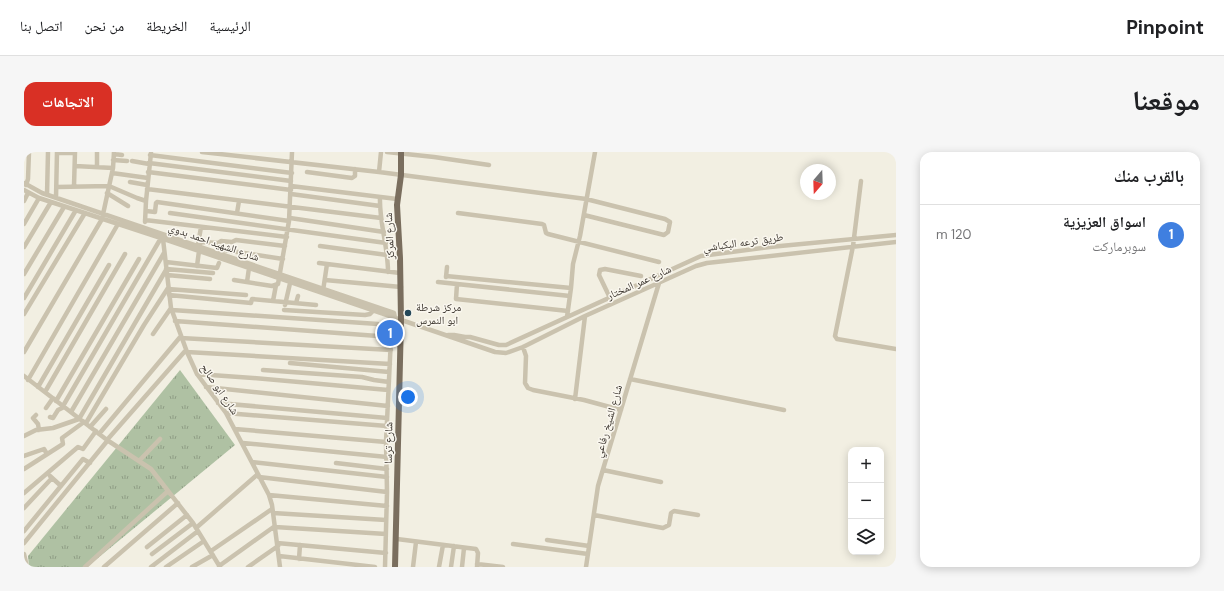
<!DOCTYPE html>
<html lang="ar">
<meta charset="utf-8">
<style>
:root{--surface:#fff;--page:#f6f6f6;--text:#202124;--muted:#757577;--line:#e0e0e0;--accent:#d93025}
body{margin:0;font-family:"DM Sans","Noto Naskh Arabic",sans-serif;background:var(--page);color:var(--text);direction:rtl}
.controls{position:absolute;right:12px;bottom:12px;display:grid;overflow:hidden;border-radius:8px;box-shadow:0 2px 10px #0003}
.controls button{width:36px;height:36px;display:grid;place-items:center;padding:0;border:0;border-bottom:1px solid var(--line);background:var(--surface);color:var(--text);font:20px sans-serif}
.compass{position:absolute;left:776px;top:12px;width:36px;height:36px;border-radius:50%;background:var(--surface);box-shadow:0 2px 10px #0003;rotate:199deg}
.you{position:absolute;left:384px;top:245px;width:14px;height:14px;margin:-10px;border:3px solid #fff;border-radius:50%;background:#1a73e8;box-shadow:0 0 0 6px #1a73e833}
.badge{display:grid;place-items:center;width:26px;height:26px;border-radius:50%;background:var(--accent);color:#fff;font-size:13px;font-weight:700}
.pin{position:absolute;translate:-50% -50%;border:2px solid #fff;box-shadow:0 1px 4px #0006}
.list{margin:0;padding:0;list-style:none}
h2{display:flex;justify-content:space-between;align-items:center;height:52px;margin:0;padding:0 16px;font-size:17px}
h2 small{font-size:13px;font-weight:400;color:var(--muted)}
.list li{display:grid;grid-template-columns:26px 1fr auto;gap:12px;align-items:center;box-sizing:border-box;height:60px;padding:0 16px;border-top:1px solid var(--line)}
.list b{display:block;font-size:15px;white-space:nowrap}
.list p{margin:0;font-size:13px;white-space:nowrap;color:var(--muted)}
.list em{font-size:13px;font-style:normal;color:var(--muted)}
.icon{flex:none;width:22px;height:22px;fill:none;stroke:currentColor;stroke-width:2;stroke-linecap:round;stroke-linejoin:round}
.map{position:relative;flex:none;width:872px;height:415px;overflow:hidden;direction:ltr;border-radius:12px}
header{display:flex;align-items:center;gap:24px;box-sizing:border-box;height:56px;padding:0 20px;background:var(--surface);border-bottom:1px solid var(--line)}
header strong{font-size:19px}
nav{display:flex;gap:22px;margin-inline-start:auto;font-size:14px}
.intro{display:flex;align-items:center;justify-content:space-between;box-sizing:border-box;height:96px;padding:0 24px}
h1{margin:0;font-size:28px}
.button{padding:10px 18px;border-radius:12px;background:var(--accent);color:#fff;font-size:14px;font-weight:700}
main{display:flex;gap:24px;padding:0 24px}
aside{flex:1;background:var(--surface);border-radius:12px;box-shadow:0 2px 10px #0003}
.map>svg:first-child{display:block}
.grass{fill:url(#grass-tufts)}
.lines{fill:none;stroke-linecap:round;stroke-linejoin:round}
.minor{stroke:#cac2ae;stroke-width:4.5}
.major{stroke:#7a6e5e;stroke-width:6}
.poi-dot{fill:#244859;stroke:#faf7ef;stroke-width:1.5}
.labels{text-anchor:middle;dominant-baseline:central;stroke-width:3;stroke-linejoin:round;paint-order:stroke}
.street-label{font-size:11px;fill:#39332c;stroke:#faf7ef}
.poi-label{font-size:11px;fill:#39332c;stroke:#faf7ef;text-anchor:start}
</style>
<header>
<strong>Pinpoint</strong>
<nav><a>الرئيسية</a><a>الخريطة</a><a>من نحن</a><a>اتصل بنا</a></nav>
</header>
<div class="intro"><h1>موقعنا</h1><a class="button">الاتجاهات</a></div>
<main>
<aside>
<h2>بالقرب منك<small></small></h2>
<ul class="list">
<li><span class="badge" style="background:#3f7fe0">1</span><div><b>اسواق العزيزية</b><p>سوبرماركت</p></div><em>120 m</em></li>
</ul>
</aside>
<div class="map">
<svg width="872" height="415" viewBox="0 0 872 415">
<defs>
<pattern id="grass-tufts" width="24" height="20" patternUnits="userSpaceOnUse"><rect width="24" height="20" fill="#afc1a3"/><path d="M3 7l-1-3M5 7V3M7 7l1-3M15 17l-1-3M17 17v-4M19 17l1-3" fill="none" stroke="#8f9d85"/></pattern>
</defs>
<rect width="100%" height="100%" fill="#f2efe2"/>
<!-- grass -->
<path class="grass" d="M 156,218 L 211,293 L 63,415 L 5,415 L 4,404 Z"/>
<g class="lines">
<!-- minor -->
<path class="minor" d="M 73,0 L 73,15
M 178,0 L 355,20 L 562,47 L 641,67 L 646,70 L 644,80 L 640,83 L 560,63
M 363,0 L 410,5 L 465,13
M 0,1 L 0,0
M 33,1 L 51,1
M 90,2 L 98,3
M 126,3 L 268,21
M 89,8 L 103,9
M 108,9 L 125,12
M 125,11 L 267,29
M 51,14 L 89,16
M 124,20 L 267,38
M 283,20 L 328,26 L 331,24 L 331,17
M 355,20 L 357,0
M 88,21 L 124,26
M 837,29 L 829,94 L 811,184 L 813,187 L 872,197
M 106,30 L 123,33
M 0,31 L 18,41 L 370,161 L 371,166
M 2,33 L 4,27 L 5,0
M 50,34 L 51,0
M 267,34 L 373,47
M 33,35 L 85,34 L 113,46 L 122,49
M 123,37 L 357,66
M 0,38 L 15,46 L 137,86 L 471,200 L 482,201 L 499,195 L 561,164 L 672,114 L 683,111 L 872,90
M 83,41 L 104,54
M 267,42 L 356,54
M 23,43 L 24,0
M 356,45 C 355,70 364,94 364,120
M 32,46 L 33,0
M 0,49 L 4,41
M 122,59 L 131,60 L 132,51 L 133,50 L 265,69
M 146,61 L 362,91
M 213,61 L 215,49
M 434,61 L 518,72 L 520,73 L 522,81 L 524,82 L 635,110
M 266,66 L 360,80
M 121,68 L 263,85
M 121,70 L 122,49 L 127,1
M 0,72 L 15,46
M 139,87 L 147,156 L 163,200 L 173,222 L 202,261 L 245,343 L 248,353 L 256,415
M 174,93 L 177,75
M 174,94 L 178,90 L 194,91 L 197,89 L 208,90 L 212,88 L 261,94
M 296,94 L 363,103
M 0,95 L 27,50
M 193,101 L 200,98 L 259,107
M 142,110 L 193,116 L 195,111
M 295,111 L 376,121
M 173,114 L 175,99
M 142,117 L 189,121
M 0,122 L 40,55
M 143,123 L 186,127
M 422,124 L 547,136
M 422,125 L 423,115
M 210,128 L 248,134 L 254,132 L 265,69 L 268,0
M 301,128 L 377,135
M 223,130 L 225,116
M 414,130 L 546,144
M 433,132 L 432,147 L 544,159
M 144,137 L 222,143
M 299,139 L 303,112
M 145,143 L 227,151 L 228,147 L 292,153
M 0,146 L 52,58
M 587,148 L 575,123 L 576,118 L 581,117 L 617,124
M 249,149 L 252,133
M 272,151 L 274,144
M 261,153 L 267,127
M 148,158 L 354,172
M 260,158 L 341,163 L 346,162 L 349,159
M 0,162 L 61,61
M 543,165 L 547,136 L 549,112 L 556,84 L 571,0
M 151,169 L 367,185
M 129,182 L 147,156
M 424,183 L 430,183 L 441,185 L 446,185 L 475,193 L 482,193 L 677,104 L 746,95 L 872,83
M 157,186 L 367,198
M 499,195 L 502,204 L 501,231 L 504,236 L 509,238 L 560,248 L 597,258
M 0,200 L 78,67 L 89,16 L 90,0
M 163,200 L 366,212
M 266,211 L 365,220
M 239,218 L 338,225 L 350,228 L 365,230
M 173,222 L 229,226 L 364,238
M 0,224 L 83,288 L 127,317 L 169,371 L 196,415
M 606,227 L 760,258
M 4,228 L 94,72
M 14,235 L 85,113
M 182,235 L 364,254
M 21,240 L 101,102
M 551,247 L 561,164
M 32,249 L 115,107
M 194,251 L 363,266
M 39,254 L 137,86
M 22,256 L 29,246
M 47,260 L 140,101
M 202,261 L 363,274
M 12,263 L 9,266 L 14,272 L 15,278
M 26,265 L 29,266 L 34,258 L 40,255
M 62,271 L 120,173 L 144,136
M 66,275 L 82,257
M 211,277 L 362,290
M 75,282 L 157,184
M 0,284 L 12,278 L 29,276 L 55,267 L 142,118
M 83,288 L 162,198
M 219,291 L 363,305
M 0,304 L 20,297 L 23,302
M 115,309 L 136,287
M 228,310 L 363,325
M 312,311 L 363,317
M 0,317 L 39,292 L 38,286 L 60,270
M 579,318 L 637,330
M 26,324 L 37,334
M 235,325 L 363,340
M 0,341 L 54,295 L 59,297 L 72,279
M 245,343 L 363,354
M 0,356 L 28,326
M 249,361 L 362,368
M 570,363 L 639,376 L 645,373 L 647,361 L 650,359 L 674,363
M 251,375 L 362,382
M 172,376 L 234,322
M 0,379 L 59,307 L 66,311
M 373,387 L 452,397 L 454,401 L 453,415
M 523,388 L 565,394
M 0,391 L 84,288
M 253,391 L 362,401
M 489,392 L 564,402
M 123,395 L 163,363
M 187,399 L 248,357
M 0,402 L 3,415
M 128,402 L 169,371
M 255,404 L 351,415
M 275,407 L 276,393
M 453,412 L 479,415
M 195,414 L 251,374
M 61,415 L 144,339
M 80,415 L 154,351
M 127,415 L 174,379
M 142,415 L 180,389
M 168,415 L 189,403
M 224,415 L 254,394
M 361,415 L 363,340 L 362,290 L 368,165
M 389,415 L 392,390
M 415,415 L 419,393
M 427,415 L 430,394
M 438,415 L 440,396
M 562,415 L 574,334 L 635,131"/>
<!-- major -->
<path class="major" d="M 371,415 L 377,168 L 376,106 L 373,53 L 377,23 L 377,0"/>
</g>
<!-- markers -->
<circle class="poi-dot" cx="384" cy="161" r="4"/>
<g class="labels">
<!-- street labels -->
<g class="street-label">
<text transform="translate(365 84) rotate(-93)">شارع المركز</text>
<text transform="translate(190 90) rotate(19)">شارع الشهيد احمد بدوي</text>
<text transform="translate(719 90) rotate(-8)">طريق ترعه البكباشي</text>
<text transform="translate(615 130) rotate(-24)">شارع عمر المختار</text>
<text transform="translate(196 237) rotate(56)">شارع ابو صالح</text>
<text transform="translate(584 269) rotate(-74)">شارع الشيخ رفاعي</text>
<text transform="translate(364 291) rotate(-89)">شارع ترسا</text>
</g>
<!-- poi labels -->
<g class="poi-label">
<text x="392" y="155">مركز شرطة<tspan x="392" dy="13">ابو النمرس</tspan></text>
</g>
</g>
</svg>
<div class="controls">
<button>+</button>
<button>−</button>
<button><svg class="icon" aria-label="layers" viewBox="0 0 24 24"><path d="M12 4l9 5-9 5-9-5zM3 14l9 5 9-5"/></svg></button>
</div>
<svg class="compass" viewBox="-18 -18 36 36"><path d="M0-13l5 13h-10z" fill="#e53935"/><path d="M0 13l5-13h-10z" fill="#757577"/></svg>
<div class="you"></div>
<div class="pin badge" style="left:366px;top:181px;background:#3f7fe0">1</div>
</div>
</main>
